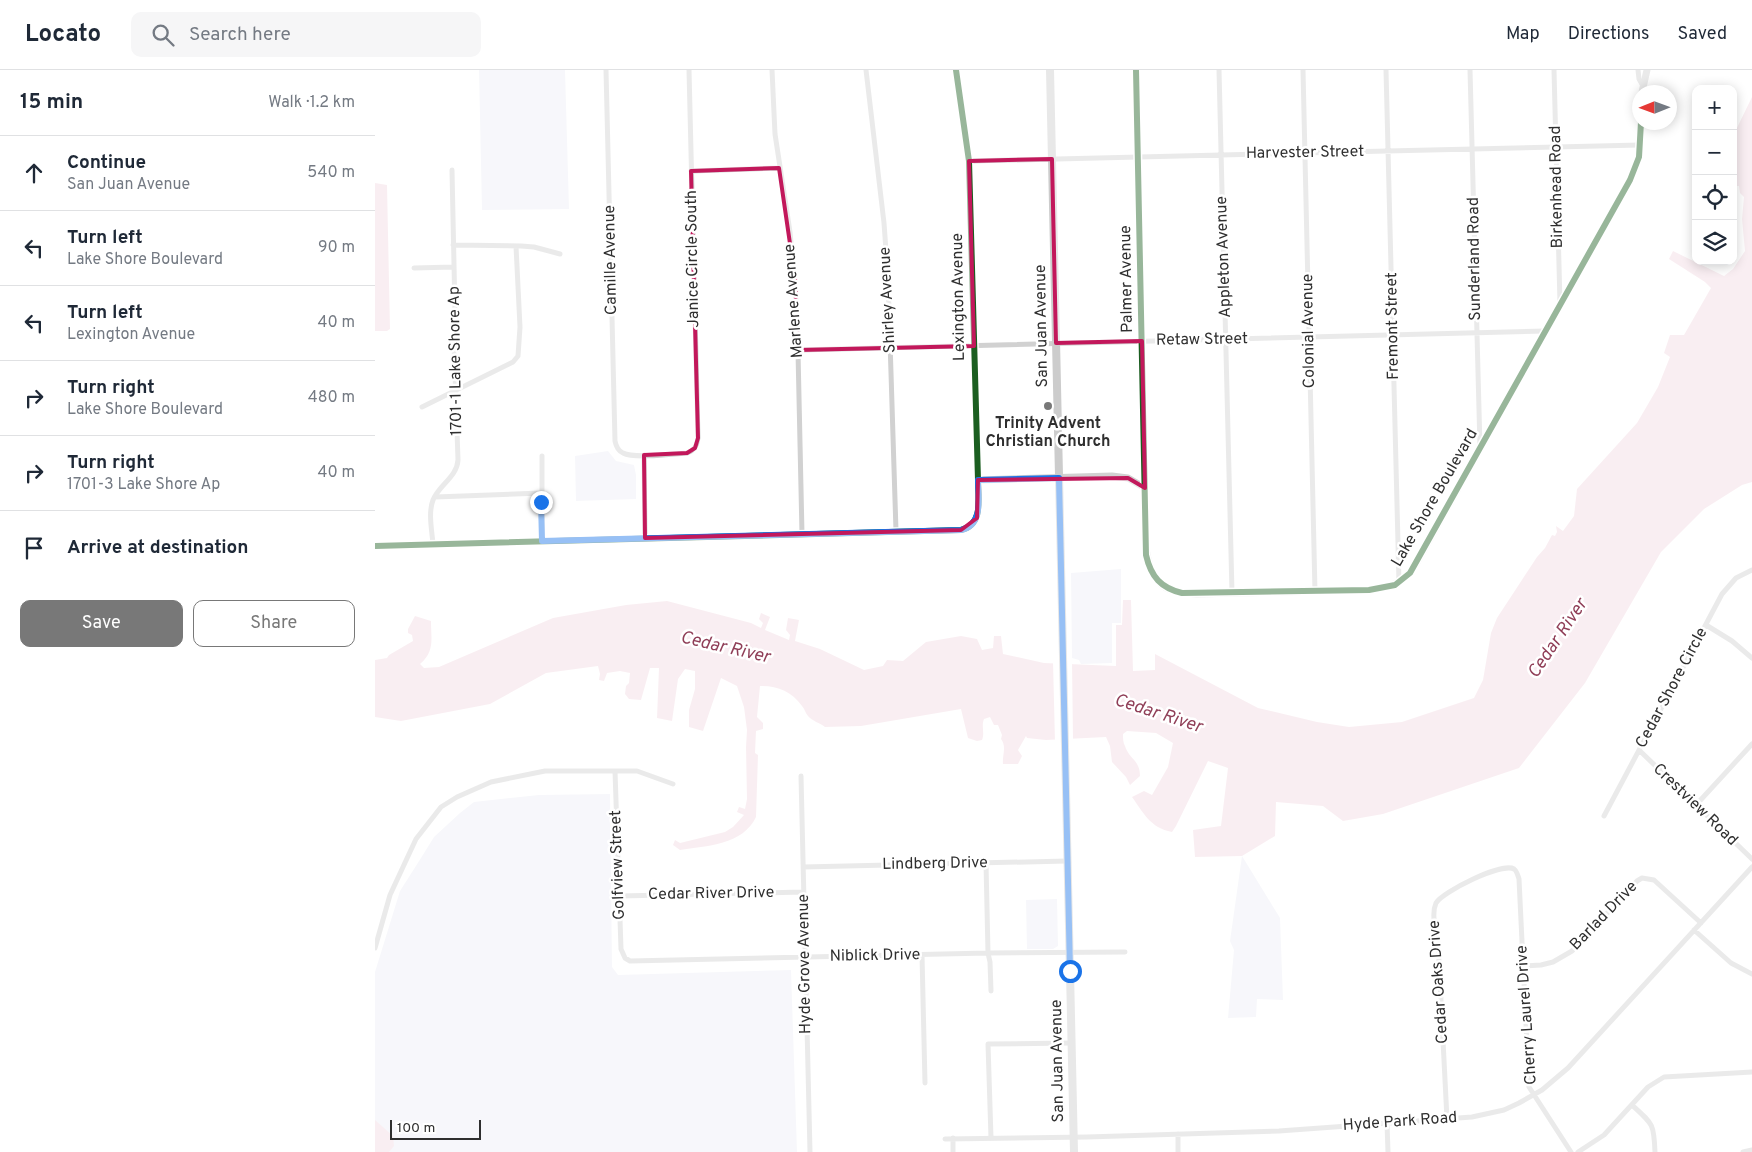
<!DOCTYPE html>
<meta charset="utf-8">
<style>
:root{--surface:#fff;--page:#f6f6f7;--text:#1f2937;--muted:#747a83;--line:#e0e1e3;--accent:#787878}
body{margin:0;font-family:Overpass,sans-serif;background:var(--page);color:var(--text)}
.controls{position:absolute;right:15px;top:15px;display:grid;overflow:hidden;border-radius:10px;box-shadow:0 2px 12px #0003}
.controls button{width:45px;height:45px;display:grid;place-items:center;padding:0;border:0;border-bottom:1px solid var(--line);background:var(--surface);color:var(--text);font:25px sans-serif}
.compass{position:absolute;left:1257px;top:15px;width:45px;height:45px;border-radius:50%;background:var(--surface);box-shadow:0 2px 12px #0003;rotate:269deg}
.scale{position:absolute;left:15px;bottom:12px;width:91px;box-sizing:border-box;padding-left:5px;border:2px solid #2f2f2f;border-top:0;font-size:14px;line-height:18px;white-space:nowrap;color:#2f2f2f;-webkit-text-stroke:4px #fff;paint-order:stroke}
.stop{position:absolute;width:15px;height:15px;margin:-11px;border:4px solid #1a73e8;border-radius:50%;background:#fff}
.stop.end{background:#1a73e8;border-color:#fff;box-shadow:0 1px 5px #0008}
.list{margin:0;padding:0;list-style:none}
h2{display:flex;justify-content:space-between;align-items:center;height:65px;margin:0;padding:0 20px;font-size:21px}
h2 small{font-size:16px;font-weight:400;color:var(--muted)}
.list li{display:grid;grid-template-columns:32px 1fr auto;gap:15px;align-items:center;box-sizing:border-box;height:75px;padding:0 20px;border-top:1px solid var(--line)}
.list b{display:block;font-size:19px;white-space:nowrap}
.list p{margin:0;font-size:16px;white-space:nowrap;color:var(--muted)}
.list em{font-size:16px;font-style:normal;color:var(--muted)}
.actions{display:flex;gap:10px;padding:15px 20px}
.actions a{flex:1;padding:11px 0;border:1px solid var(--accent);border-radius:10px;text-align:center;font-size:18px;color:var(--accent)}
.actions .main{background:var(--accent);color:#fff}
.icon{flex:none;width:28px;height:28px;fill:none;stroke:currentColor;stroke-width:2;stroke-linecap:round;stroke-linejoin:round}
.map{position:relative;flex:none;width:1377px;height:1082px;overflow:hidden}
header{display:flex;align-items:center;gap:30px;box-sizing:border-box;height:70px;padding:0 25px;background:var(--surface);border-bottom:1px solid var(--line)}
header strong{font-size:24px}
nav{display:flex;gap:28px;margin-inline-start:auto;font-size:18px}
.search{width:350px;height:45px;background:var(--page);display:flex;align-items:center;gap:12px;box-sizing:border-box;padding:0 18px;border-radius:10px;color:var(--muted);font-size:19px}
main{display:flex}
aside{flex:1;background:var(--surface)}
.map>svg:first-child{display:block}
.green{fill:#edeef5}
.water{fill:#f2dae2}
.pier{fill:#fff}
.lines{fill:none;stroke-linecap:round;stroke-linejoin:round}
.minor{stroke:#d1d1d1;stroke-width:5}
.tertiary{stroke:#d1d1d1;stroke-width:7}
.secondary{stroke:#ccc;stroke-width:8}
.cycleway-casing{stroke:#fff;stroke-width:9}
.cycleway{stroke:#1b5e20;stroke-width:6}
.route{stroke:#1a73e8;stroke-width:6}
.marked{fill:none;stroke:#c2185b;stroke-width:4;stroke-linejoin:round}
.poi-dot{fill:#787878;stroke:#fff;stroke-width:2}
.labels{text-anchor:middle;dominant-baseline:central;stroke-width:5;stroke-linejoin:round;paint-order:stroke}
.street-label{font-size:16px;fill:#2f2f2f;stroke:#fff}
.poi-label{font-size:16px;font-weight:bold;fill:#2f2f2f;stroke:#fff}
.water-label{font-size:18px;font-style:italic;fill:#903f58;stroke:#fff}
</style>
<header>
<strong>Locato</strong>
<div class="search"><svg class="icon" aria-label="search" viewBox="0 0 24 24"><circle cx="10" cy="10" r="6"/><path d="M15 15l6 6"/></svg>Search here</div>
<nav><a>Map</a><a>Directions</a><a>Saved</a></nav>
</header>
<main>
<aside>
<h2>15 min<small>Walk · 1.2 km</small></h2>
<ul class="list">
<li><svg class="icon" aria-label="ahead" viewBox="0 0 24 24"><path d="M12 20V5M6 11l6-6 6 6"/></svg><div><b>Continue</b><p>San Juan Avenue</p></div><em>540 m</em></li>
<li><svg class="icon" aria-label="left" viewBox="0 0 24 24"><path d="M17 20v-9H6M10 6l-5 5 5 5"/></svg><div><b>Turn left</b><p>Lake Shore Boulevard</p></div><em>90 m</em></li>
<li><svg class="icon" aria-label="left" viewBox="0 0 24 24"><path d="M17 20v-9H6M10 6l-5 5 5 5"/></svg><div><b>Turn left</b><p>Lexington Avenue</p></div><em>40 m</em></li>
<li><svg class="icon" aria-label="right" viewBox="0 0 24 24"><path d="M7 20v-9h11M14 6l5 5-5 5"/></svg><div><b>Turn right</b><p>Lake Shore Boulevard</p></div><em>480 m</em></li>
<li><svg class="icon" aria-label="right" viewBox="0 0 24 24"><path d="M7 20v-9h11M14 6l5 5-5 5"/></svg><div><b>Turn right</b><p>1701-3 Lake Shore Ap</p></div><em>40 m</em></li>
<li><svg class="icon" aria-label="arrive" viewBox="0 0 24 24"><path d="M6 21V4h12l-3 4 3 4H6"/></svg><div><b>Arrive at destination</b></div></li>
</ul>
<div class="actions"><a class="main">Save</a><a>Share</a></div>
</aside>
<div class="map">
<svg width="1377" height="1082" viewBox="0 0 1377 1082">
<rect width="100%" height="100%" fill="#fff"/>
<!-- green -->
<path class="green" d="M 104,0 L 190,0 L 194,139 L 107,140 Z
M 233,381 L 241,391 L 259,395 L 261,405 L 261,429 L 201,431 L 200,386 Z
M 746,499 L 746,553 L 737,553 L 737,593 L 706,594 L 704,590 L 697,588 L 696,503 Z
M 235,724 L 237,897 L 243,905 L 416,900 L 422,1082 L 0,1082 L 0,902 L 25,821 L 46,788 L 59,767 L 85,743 L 99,732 L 164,725 Z
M 867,786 L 905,848 L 908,930 L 882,929 L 881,947 L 853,948 L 859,880 L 855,871 Z
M 682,829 L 683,876 L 678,879 L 652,879 L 651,830 Z"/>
<!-- water -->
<path class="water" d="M 1377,27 L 1377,412 L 1367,415 L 1329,439 L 1286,482 L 1210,613 L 1144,698 L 1008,744 L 968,751 L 948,736 L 901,732 L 900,766 L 867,786 L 820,787 L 818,760 L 846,756 L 853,698 L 833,691 L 801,756 L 797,762 C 775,758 768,742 757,727 L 769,721 L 777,725 L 793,697 L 798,673 L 781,663 L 752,661 L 748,664 C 748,668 748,673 750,676 C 754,689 765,690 765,706 L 755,715 L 751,707 L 737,692 L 735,676 L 731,667 L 671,670 L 652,668 L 651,666 L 643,680 L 647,686 L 643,694 L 628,694 C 627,685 632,677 626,669 L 627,665 L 623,655 L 619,655 L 615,647 L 609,649 C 606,656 610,663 607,670 L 602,671 L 593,668 L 586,639 L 486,656 L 450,657 C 445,653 437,651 433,646 C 430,643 430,639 427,636 C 416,621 403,616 385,616 L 382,647 L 388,653 L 388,659 L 381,661 L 380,683 L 383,685 L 381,747 C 368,775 331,776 305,780 L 298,775 L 300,770 L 305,773 L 350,762 L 358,757 L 369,745 L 362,742 L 364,737 L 370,739 L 372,729 L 371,677 L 372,660 L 369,637 L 362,616 L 346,608 L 328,661 L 314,657 L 314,640 L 320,619 L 320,601 L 310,599 L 303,609 L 297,651 L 282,648 L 284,598 L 275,598 L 266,630 L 254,629 L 250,624 L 251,616 L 254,613 L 255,603 L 245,601 L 232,603 L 229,611 L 224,610 L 225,604 L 223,596 L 171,603 L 115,634 L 26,651 L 0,647 L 0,590 L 12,588 L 14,585 L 38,571 L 37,565 L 33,563 L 33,559 L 40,546 L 56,551 C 56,569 60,581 45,594 L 49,598 L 64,597 L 178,548 L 251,535 L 292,531 L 376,553 L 386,558 L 388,553 L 384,549 L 386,543 L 395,547 L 390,560 L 414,570 L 415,565 L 411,560 L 413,548 L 424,550 L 420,571 L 445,579 L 489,600 L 508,596 L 512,590 L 528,591 L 551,572 L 586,566 L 602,569 L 607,580 L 618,578 L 619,566 L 626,566 L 628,584 L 669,593 L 741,596 L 741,555 L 747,555 L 748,530 L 756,530 L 758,601 L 780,600 L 780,584 L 883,638 L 942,652 L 974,657 L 1027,652 L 1099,628 L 1108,610 L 1116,563 L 1122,548 L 1162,487 L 1170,478 L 1177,465 L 1180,466 L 1182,462 L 1181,456 L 1188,461 L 1199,446 L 1202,419 L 1262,353 L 1283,317 L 1295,287 L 1289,283 L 1295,265 L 1309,265 L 1336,218 L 1330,212 L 1294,189 L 1298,181 L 1349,206 L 1358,199 L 1370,181 L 1367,149 L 1369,127 L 1365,123 L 1364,116 L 1358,116 L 1360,112 L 1358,110 L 1359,64 Z
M 0,113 L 12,115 L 15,259 L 12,261 L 0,261 Z
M 0,1050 L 18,1066 L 19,1076 L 14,1082 L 0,1082 Z"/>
<!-- pier -->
<path class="pier" d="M 678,591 L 697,592 L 698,671 L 680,672 Z"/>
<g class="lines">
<!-- minor -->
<path class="minor" d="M 231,0 L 240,371 C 241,376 243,381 248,383 C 259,389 298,384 312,383 C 319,381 322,376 323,368 L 314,0
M 397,0 L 400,64 L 415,162 L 422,236 L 427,464
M 491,0 L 509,153 L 513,208 L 521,461
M 581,0 L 594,91 L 603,410
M 761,0 L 770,418
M 844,0 L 857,523
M 928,0 L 940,522
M 1011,0 L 1024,513
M 1095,0 L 1105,377
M 1179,0 L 1185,234
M 1263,0 L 1264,9 L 1268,16
M 594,91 L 1265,75
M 316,101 L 404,98
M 78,175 L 146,176 L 159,177 L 185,184
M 39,198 L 79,197
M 423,280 L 1170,261
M 47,337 L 138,292 L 143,286 L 145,257 L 141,176
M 269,385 L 270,468
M 60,427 L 166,423
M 167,471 L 167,386
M 58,474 C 57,461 53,443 58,430 C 64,415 82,407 83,390 L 79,274 L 80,242 L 77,100
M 1331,555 L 1357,571 L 1377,588
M 1264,680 L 1377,789
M 240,701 L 246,879 L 250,888 L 255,891 L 613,883 L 750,882
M 426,706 L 435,1082
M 1321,735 L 1377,674
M 1229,746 L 1347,524 L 1361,508 L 1377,500
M 611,793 L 613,883 L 615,892 L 616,921
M 428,797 L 692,791
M 245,826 L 428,822
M 1319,860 L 1356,893 L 1377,904
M 0,878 L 15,825 L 41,769 L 66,737 L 82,727 L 116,712 L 170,701 L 262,701 L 298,714
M 547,885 L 550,1013
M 1148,896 L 1166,895 L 1178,892 L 1197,881 L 1262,811 L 1267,808 L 1279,810 L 1326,853
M 1257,1035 C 1278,1054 1279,1054 1280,1082
M 1072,1049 L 1063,872 C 1061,860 1056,844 1061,833 C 1067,822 1127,792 1139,799 C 1142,801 1143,806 1144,809 L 1154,1017 L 1196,1082
M 1012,1053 L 1013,1082
M 578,1068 L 578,1082
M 616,1068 L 613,974 L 696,973
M 570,1069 L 712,1067 L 904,1061 L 1097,1047 L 1129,1040 L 1144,1033 L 1167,1020 L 1193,998 L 1377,797
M 803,1082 L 803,1064
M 1203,1082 L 1229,1065 L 1273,1017 L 1289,1007 L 1377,1002
M 1368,1082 L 1377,1080"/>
<!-- tertiary -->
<path class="tertiary" d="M 1267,22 L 1272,0
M 0,476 L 586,460 C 609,455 603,427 603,410 L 737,406 L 753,408 L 770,418 C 770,446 764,502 791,518 C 800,523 811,523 821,524 L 994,520 C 1016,518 1029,512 1041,494 L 1255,110 L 1264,87 L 1266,52"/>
<!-- secondary -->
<path class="secondary" d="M 675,0 L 699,1082"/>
<defs>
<path id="cycleway" d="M 761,0 L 771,485 C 776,507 786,518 807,523 L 994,520 L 1020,515 L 1035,503 L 1255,110 L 1264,87 L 1266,52
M 0,476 L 586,460 C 609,455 603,427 603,410 L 594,91 L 581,0"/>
</defs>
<!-- cycleway casing -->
<use href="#cycleway" class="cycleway-casing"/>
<!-- cycleway -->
<use href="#cycleway" class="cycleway"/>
</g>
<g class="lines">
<!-- route -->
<path class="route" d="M 166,432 L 167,471 L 586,460 C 609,455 603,427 603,410 L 684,408 L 695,901"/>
</g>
<!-- marked area -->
<path d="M0 0H1377V1082H0ZM 677,89 L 681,273 L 767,271 L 770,418 L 753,408 L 603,410 L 602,448 L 586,460 L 270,468 L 269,385 L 312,383 L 320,378 L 323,368 L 316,101 L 404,98 L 420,208 L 423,280 L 599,276 L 594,91 Z" fill="#fff" fill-opacity=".55" fill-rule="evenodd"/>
<path class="marked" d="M 677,89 L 681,273 L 767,271 L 770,418 L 753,408 L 603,410 L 602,448 L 586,460 L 270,468 L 269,385 L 312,383 L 320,378 L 323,368 L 316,101 L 404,98 L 420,208 L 423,280 L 599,276 L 594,91 Z"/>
<!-- markers -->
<circle class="poi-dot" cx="673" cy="336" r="5"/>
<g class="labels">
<!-- street labels -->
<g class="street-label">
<text transform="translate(930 83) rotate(-1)">Harvester Street</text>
<text transform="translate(1182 117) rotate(-91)">Birkenhead Road</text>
<text transform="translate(849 187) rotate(-92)">Appleton Avenue</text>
<text transform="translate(318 189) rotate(-91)">Janice Circle South</text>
<text transform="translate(1100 189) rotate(-91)">Sunderland Road</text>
<text transform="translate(236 190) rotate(-91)">Camille Avenue</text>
<text transform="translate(752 209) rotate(-91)">Palmer Avenue</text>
<text transform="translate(584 227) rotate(-91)">Lexington Avenue</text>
<text transform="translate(513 230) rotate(-93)">Shirley Avenue</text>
<text transform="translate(419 231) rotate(-94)">Marlene Avenue</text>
<text transform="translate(667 256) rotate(-91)">San Juan Avenue</text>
<text transform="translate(1018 256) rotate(-91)">Fremont Street</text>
<text transform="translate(934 261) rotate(-91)">Colonial Avenue</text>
<text transform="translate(827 270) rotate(-1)">Retaw Street</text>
<text transform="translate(81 291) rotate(-91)">1701-1 Lake Shore Ap</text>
<text transform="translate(1060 428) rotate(-60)">Lake Shore Boulevard</text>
<text transform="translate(1297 618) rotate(-62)">Cedar Shore Circle</text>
<text transform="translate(1320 735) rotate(44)">Crestview Road</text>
<text transform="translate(560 794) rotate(-1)">Lindberg Drive</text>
<text transform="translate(243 795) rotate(-92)">Golfview Street</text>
<text transform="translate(336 824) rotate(-1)">Cedar River Drive</text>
<text transform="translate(1229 846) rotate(-46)">Barlad Drive</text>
<text transform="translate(500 886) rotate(-1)">Niblick Drive</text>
<text transform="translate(430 894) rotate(-91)">Hyde Grove Avenue</text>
<text transform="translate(1064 912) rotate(-94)">Cedar Oaks Drive</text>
<text transform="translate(1152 945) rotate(-94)">Cherry Laurel Drive</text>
<text transform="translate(683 991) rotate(-91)">San Juan Avenue</text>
<text transform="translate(1025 1052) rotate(-4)">Hyde Park Road</text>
</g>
<!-- poi labels -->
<g class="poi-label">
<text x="673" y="354">Trinity Advent<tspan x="673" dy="18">Christian Church</tspan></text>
</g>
<!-- water labels -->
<g class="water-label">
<text transform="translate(1183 569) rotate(-56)">Cedar River</text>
<text transform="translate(350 578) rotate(13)">Cedar River</text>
<text transform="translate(783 644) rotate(18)">Cedar River</text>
</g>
</g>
</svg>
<div class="controls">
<button>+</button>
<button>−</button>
<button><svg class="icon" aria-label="locate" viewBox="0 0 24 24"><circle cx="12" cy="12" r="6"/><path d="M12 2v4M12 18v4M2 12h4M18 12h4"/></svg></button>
<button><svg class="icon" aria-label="layers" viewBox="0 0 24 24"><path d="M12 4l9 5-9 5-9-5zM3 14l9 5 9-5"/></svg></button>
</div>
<svg class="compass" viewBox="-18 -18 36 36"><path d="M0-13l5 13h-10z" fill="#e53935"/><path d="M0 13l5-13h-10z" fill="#747a83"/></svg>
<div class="scale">100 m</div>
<div class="stop" style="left:695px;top:901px"></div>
<div class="stop end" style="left:166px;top:432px"></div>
</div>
</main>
